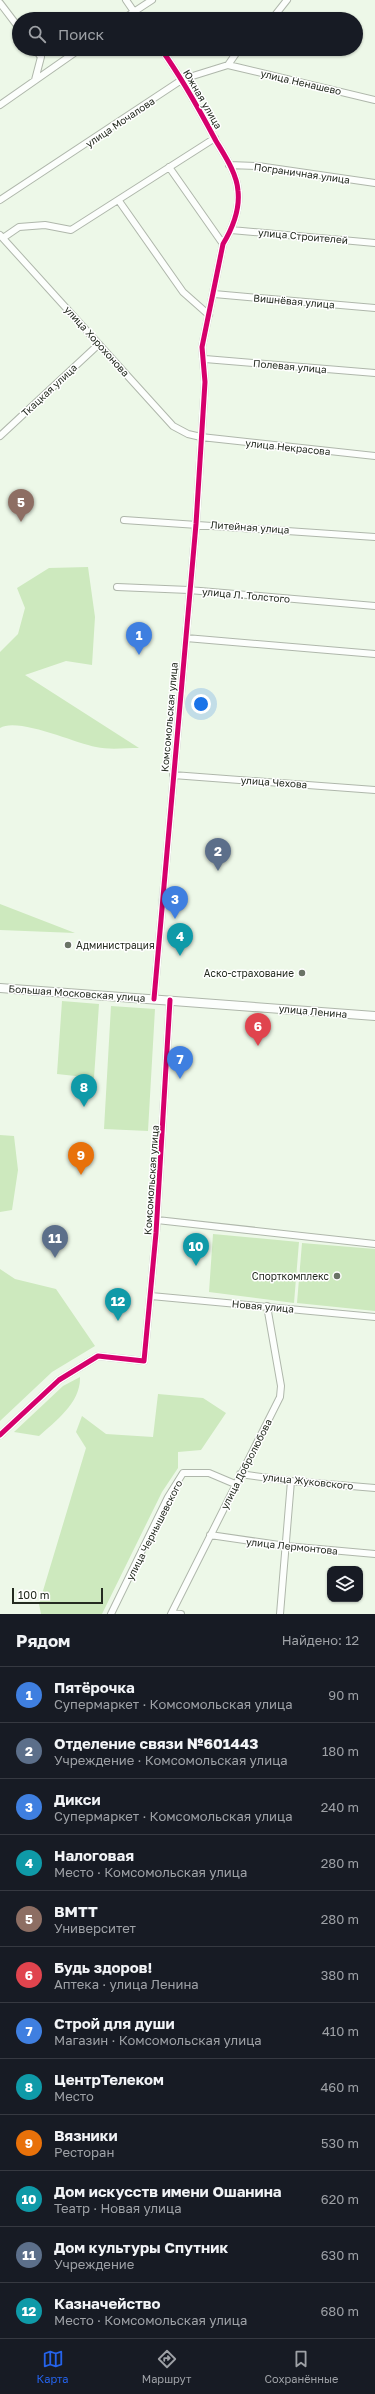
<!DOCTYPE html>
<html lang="ru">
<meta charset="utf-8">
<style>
:root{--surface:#171b24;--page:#20242c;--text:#f1f3f6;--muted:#9ea1a6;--line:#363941;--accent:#2563eb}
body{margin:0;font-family:"Golos Text",sans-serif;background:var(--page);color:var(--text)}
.controls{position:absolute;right:12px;bottom:12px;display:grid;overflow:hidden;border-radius:8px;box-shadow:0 1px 3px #0004}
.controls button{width:36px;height:36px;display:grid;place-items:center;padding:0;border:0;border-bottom:1px solid var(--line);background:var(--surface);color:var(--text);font:20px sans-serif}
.scale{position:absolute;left:12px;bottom:10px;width:91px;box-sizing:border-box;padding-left:4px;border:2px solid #242b20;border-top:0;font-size:11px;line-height:14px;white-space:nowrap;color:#242b20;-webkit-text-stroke:3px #fff;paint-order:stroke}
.you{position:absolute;left:201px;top:704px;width:14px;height:14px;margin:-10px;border:3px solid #fff;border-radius:50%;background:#1a73e8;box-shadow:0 0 0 6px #1a73e833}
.badge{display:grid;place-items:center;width:26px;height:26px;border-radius:50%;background:var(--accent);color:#fff;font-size:13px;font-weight:700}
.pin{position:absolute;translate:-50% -33px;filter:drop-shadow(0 1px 2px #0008)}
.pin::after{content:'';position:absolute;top:21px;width:14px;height:12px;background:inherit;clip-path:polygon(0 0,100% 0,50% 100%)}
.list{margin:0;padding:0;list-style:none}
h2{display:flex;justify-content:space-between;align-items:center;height:52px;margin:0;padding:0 16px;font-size:17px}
h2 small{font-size:13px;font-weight:400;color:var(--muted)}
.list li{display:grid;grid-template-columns:26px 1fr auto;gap:12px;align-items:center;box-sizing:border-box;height:56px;padding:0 16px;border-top:1px solid var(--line)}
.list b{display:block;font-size:15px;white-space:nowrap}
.list p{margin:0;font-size:13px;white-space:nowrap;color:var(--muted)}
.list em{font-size:13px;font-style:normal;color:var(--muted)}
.icon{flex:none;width:22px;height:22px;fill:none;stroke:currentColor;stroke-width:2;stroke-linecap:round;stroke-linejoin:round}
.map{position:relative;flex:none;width:375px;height:1614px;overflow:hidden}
.search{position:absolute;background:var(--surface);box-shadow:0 1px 3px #0004;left:12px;right:12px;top:12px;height:44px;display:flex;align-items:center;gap:10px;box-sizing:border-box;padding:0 14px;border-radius:22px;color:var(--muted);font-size:15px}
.sheet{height:724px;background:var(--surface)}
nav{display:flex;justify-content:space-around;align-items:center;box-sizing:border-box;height:56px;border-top:1px solid var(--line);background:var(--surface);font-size:11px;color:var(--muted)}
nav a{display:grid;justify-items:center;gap:2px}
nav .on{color:var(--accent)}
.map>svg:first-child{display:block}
.green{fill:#cde9be}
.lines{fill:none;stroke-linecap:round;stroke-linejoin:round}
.minor-casing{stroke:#afb7ab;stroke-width:8}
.major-casing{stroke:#afb7ab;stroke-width:10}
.minor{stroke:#fcfefc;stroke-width:6}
.major{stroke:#fcfefc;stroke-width:8}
.cycleway-casing{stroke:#fff;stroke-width:8}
.cycleway{stroke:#d6006c;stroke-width:5}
.poi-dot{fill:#6a7366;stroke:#fff;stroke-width:1.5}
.labels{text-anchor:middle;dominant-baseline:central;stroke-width:3;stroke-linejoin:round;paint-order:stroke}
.street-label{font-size:10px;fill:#242b20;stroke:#fff}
.poi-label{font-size:10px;fill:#242b20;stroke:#fff;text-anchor:end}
</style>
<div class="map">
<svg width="375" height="1614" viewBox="0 0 375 1614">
<rect width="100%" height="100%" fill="#edf8e8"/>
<!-- green -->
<path class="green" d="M 88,567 L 95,617 L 92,665 L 66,661 L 25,675 L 139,748 C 125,748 109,750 96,747 C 74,743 18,717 0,728 L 0,652 L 18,634 L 25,608 L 17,588 L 49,568 Z
M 0,904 L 75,933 L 0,930 Z
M 62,1001 L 99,1004 L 94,1078 L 57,1074 Z
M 111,1006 L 155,1009 L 148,1131 L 104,1129 Z
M 0,1135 L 14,1136 L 18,1170 L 12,1210 L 0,1212 Z
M 213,1234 L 299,1242 L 294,1303 L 209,1292 Z
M 302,1243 L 375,1249 L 375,1311 L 297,1303 Z
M 0,1269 L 15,1279 L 56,1289 L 95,1346 L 52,1372 L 0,1421 Z
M 80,1377 C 81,1402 56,1421 39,1436 L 14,1432 L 63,1386 Z
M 158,1394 L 203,1398 L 226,1413 L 201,1450 L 178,1452 L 178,1468 L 162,1492 L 102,1614 L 41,1614 L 39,1604 L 86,1448 L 76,1432 L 82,1416 L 106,1434 L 153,1437 Z"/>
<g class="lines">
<defs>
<path id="minor" d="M 126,0 L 139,19
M 0,3 L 19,28
M 123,19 L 152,0
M 272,19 L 287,0
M 228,65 L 375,100
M 35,80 L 41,57 L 35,49
M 0,105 L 80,49
M 229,165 L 258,166 L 375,183
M 169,167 L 223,244
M 0,200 L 183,79 L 228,65 L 239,49
M 119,201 L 183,292 L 209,315
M 231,230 L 375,243
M 0,235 L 173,426 L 188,434 L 201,437 L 375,456
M 3,238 L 19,227 L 45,225 L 71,230 L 215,138
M 214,294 L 375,308
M 205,359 L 375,373
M 0,436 L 99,344
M 124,520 L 375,537
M 117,587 L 189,590 L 375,606
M 186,638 L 375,654
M 173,775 L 375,790
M 154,999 L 196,524 L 205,382 L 202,347 L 223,244 C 232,229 240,209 238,191 C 237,174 225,156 216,141 C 199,109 182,78 161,49
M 157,1220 L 375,1244
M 151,1296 L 375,1317
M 0,1435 L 59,1380 L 98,1356 L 144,1361 L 156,1233 L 170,1000
M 240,1474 L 291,1481 L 375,1488
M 210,1535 L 286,1546 L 375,1554
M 172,1613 L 181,1614
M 111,1614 L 168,1497 L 183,1473 L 209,1473 L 235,1484
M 171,1614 L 280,1397 L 281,1386 L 267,1306
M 280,1614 L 291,1481"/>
<path id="major" d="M 0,988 L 375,1016"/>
</defs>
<!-- minor casing -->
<use href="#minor" class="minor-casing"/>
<!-- major casing -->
<use href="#major" class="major-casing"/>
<!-- minor -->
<use href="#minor" class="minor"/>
<!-- major -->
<use href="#major" class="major"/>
<defs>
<path id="cycleway" d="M 154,999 L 196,524 L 205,382 L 202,347 L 223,244 C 232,229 240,209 238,191 C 237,174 225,156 216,141 C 199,109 182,78 161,49
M 0,1435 L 59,1380 L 98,1356 L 144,1361 L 156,1233 L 170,1000"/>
</defs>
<!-- cycleway casing -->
<use href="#cycleway" class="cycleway-casing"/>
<!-- cycleway -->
<use href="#cycleway" class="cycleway"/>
</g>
<!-- markers -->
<g class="poi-dot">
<circle cx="68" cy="945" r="4"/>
<circle cx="302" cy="973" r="4"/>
<circle cx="337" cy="1276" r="4"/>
</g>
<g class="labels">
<!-- street labels -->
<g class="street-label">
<text transform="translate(301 82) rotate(13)">улица Ненашево</text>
<text transform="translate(203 99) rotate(60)">Южная улица</text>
<text transform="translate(120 122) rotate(-34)">улица Мочалова</text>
<text transform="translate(302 173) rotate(8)">Пограничная улица</text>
<text transform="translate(303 236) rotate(5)">улица Строителей</text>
<text transform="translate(294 301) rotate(5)">Вишнёвая улица</text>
<text transform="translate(97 341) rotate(48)">улица Хорохонова</text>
<text transform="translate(290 366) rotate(5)">Полевая улица</text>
<text transform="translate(49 390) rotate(-43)">Ткацкая улица</text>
<text transform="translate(288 447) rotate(6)">улица Некрасова</text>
<text transform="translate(250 527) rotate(4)">Литейная улица</text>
<text transform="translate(246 595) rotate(5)">улица Л. Толстого</text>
<text transform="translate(169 717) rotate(-85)">Комсомольская улица</text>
<text transform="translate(274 782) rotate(4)">улица Чехова</text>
<text transform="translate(77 993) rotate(4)">Большая Московская улица</text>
<text transform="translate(313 1011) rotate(5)">улица Ленина</text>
<text transform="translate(151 1180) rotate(-86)">Комсомольская улица</text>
<text transform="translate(263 1306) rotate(5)">Новая улица</text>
<text transform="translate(246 1464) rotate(-63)">улица Добролюбова</text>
<text transform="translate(308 1481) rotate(6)">улица Жуковского</text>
<text transform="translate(154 1530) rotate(-63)">улица Чернышевского</text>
<text transform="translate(292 1546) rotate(6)">улица Лермонтова</text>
</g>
<!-- poi labels -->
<g class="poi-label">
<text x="76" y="945" text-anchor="start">Администрация</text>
<text x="294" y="973">Аско-страхование</text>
<text x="329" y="1276">Спорткомплекс</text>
</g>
</g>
</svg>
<div class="controls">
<button><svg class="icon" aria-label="layers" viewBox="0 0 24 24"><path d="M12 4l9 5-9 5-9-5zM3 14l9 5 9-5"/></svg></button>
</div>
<div class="scale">100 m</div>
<div class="you"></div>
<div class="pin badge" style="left:139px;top:655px;background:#3f7fe0">1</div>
<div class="pin badge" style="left:218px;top:871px;background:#5c6f8a">2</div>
<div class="pin badge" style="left:175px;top:919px;background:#3f7fe0">3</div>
<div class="pin badge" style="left:180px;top:956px;background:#0f9aa8">4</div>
<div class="pin badge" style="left:21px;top:522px;background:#8d6e63">5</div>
<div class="pin badge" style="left:258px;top:1046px;background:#e0444e">6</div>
<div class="pin badge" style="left:180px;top:1079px;background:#3f7fe0">7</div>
<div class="pin badge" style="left:84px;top:1107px;background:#0f9aa8">8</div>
<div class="pin badge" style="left:81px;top:1175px;background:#e8710a">9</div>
<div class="pin badge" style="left:196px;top:1266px;background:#0f9aa8">10</div>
<div class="pin badge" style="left:55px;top:1258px;background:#5c6f8a">11</div>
<div class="pin badge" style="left:118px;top:1321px;background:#0f9aa8">12</div>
<div class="search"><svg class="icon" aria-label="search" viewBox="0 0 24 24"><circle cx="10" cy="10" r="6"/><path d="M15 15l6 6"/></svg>Поиск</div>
</div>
<section class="sheet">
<h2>Рядом<small>Найдено: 12</small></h2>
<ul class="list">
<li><span class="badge" style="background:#3f7fe0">1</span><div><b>Пятёрочка</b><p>Супермаркет · Комсомольская улица</p></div><em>90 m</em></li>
<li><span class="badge" style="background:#5c6f8a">2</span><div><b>Отделение связи №601443</b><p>Учреждение · Комсомольская улица</p></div><em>180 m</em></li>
<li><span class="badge" style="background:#3f7fe0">3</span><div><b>Дикси</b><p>Супермаркет · Комсомольская улица</p></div><em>240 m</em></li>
<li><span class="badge" style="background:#0f9aa8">4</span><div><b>Налоговая</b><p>Место · Комсомольская улица</p></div><em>280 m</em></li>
<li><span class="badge" style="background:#8d6e63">5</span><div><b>ВМТТ</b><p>Университет</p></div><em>280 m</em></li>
<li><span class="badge" style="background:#e0444e">6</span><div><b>Будь здоров!</b><p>Аптека · улица Ленина</p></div><em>380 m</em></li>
<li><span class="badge" style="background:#3f7fe0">7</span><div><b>Строй для души</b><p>Магазин · Комсомольская улица</p></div><em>410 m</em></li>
<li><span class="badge" style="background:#0f9aa8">8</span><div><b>ЦентрТелеком</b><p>Место</p></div><em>460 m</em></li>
<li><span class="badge" style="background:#e8710a">9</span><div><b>Вязники</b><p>Ресторан</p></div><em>530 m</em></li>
<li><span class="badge" style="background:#0f9aa8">10</span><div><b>Дом искусств имени Ошанина</b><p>Театр · Новая улица</p></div><em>620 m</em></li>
<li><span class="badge" style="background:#5c6f8a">11</span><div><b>Дом культуры Спутник</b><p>Учреждение</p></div><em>630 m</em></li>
<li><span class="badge" style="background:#0f9aa8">12</span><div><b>Казначейство</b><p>Место · Комсомольская улица</p></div><em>680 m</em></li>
</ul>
</section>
<nav>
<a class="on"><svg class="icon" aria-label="map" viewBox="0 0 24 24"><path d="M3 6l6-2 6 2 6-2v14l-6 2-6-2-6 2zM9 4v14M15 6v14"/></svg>Карта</a>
<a><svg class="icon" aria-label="directions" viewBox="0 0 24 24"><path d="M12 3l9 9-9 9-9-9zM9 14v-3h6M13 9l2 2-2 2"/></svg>Маршрут</a>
<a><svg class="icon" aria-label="saved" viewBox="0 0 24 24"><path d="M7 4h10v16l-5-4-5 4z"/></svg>Сохранённые</a>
</nav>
